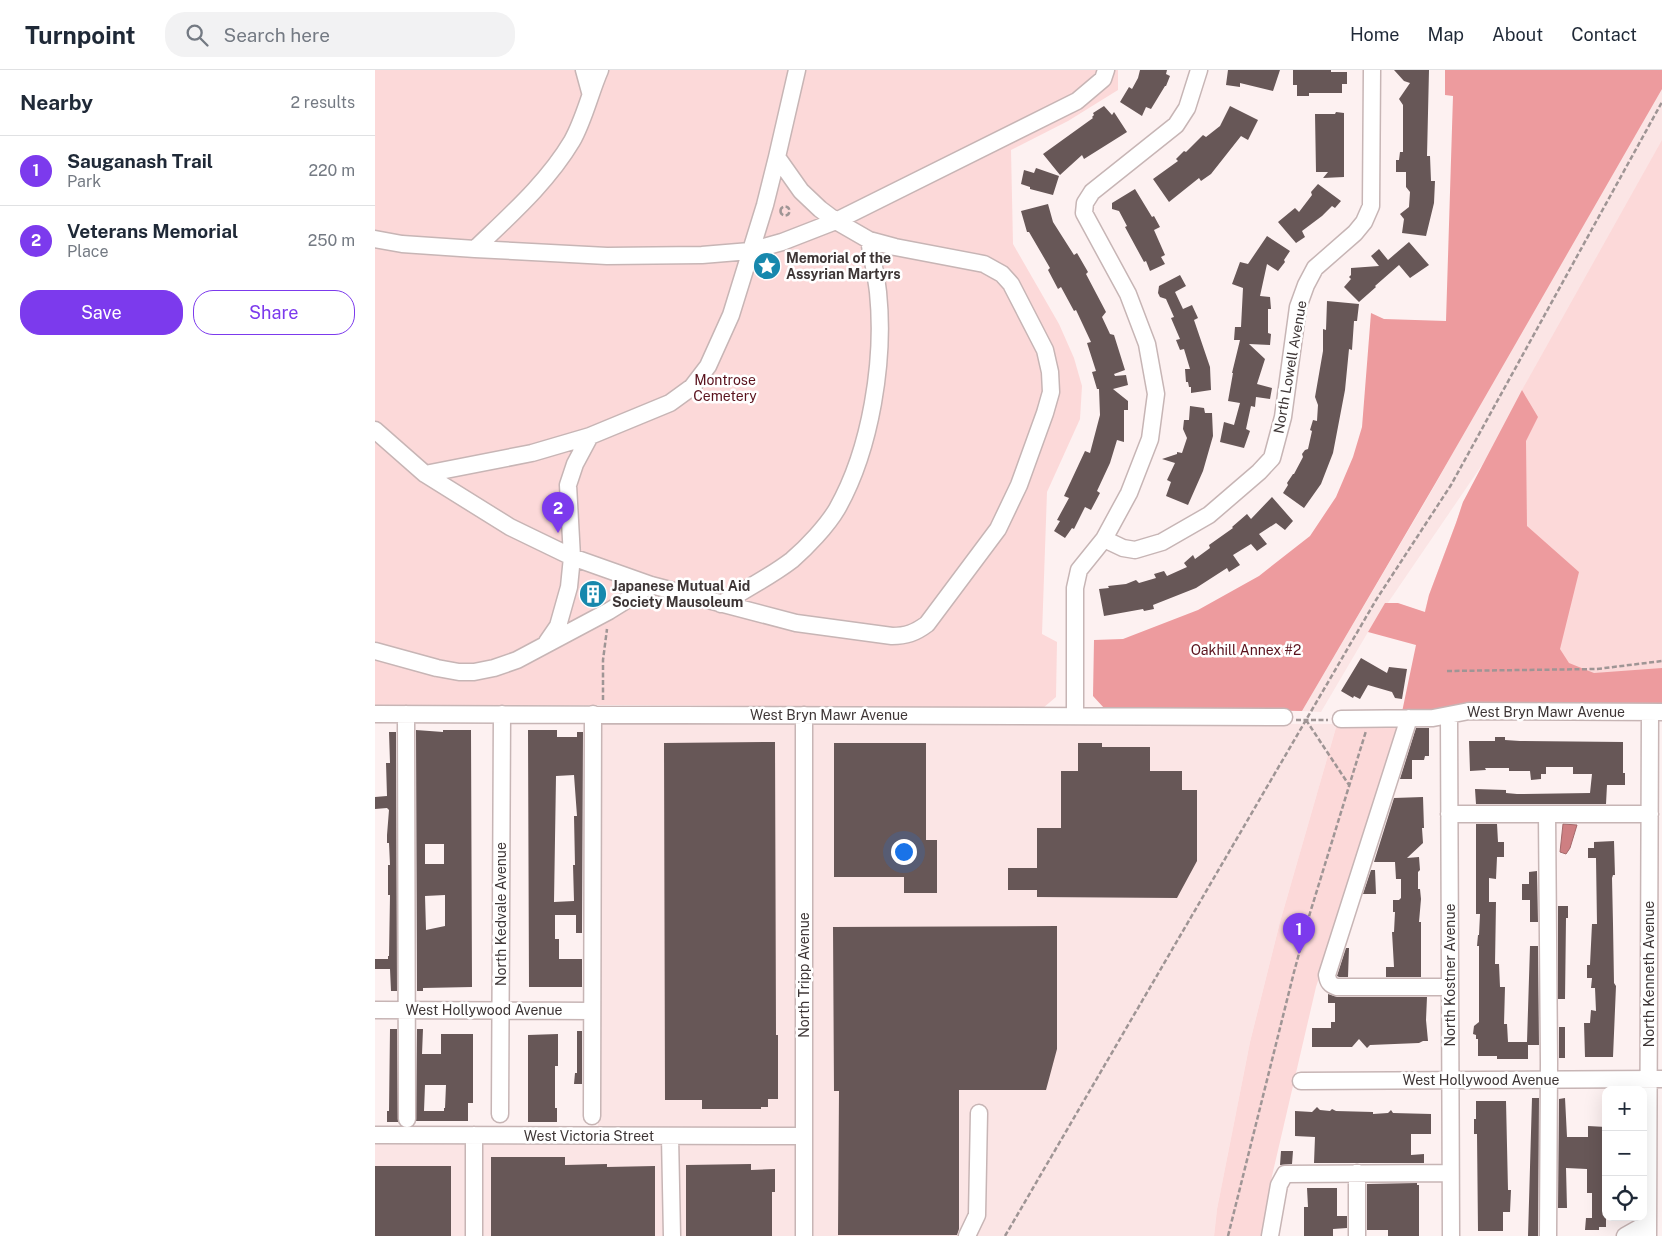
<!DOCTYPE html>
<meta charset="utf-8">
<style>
:root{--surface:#fff;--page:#f2f2f3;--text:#1f2937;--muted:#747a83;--line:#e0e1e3;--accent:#7c3aed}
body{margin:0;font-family:"Public Sans",sans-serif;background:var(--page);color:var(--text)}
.controls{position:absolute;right:15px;bottom:15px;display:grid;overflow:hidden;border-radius:10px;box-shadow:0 5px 20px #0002}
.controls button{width:45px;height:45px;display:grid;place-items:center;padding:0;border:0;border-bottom:1px solid var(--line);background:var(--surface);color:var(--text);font:25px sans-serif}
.you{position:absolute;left:528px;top:781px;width:18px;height:18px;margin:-12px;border:4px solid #fff;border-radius:50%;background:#1a73e8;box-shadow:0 0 0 8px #1a73e833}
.badge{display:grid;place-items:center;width:32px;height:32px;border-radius:50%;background:var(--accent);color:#fff;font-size:16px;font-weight:700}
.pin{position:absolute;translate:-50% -41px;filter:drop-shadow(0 1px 2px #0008)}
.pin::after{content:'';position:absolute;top:26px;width:18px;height:15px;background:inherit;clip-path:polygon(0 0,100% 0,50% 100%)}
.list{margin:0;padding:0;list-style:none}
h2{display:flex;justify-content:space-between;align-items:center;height:65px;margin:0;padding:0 20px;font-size:21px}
h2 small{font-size:16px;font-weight:400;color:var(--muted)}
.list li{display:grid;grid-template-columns:32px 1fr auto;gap:15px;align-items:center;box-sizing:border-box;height:70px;padding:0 20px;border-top:1px solid var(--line)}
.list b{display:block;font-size:19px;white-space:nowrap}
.list p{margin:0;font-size:16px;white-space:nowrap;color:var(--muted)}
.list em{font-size:16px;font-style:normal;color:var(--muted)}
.actions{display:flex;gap:10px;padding:15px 20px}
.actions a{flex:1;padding:11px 0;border:1px solid var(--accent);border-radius:20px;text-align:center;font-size:18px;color:var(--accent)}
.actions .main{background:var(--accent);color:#fff}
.icon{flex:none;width:28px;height:28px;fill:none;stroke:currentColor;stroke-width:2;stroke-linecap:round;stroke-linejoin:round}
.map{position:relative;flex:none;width:1287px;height:1166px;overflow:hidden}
header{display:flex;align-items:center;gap:30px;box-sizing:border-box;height:70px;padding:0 25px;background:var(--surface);border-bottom:1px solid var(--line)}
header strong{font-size:24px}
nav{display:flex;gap:28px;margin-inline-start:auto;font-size:18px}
.search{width:350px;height:45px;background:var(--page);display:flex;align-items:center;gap:12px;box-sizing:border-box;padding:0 18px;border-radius:20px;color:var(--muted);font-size:19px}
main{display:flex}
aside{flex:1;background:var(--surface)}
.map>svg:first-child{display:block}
.built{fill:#fbe5e5}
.green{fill:#fcd9d9}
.forest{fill:#ed9b9e}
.water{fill:#ce7f82;stroke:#a3696b}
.building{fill:#675757;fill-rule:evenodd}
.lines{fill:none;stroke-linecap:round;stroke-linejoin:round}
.minor-casing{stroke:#c7b5b5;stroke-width:19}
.path{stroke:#9f9595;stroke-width:2.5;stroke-dasharray:5 2.5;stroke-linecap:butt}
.minor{stroke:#fff;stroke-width:16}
.labels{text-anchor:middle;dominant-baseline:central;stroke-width:5;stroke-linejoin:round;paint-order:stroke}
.poi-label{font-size:14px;font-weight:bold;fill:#3e3636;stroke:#fff;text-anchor:start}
.street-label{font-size:14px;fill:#3e3636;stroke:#fff}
.park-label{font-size:14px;fill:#5a121d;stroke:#fff}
</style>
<header>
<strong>Turnpoint</strong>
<div class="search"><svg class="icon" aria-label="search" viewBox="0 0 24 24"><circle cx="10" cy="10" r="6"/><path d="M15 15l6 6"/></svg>Search here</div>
<nav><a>Home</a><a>Map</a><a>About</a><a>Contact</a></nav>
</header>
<main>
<aside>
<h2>Nearby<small>2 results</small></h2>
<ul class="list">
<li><span class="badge">1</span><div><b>Sauganash Trail</b><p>Park</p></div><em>220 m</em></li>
<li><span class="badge">2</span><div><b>Veterans Memorial</b><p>Place</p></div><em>250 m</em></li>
</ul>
<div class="actions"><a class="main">Save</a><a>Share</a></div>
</aside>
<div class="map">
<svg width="1287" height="1166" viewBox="0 0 1287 1166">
<rect width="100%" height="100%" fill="#fdf1f1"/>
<!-- built -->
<path class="built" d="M 1287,0 L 1287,98 L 1150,332 L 993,562 L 946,642 L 927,641 L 1060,415 Z
M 223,652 L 962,654 L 905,852 L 875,972 L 842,1139 L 839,1166 L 0,1166 L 0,1063 L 223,1062 Z"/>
<!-- green -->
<path class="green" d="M 0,0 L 743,0 L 743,20 L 693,51 L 636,80 L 638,174 L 684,254 L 699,288 L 707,316 L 705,349 L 672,422 L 667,564 L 682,572 L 681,627 L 668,638 L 228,635 L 0,636 Z
M 1287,70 L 1287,634 L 1041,575 L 1054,525 L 1081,453 L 1088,432 L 1152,329 L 1147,320 Z
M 962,654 L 1028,655 L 941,917 L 897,1106 L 887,1166 L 839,1166 L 842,1139 L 875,972 L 905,852 Z"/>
<!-- forest -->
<path class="forest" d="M 1070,0 L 1287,0 L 1287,19 L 1060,414 L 927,641 L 729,638 L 718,626 L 719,570 L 748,569 L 823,540 L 884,506 L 935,466 L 961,427 L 978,387 L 987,357 L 996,243 L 1009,249 L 1071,251 L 1078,26 L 1070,25 Z
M 1147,320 L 1163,347 L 1151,371 L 1152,456 L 1204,502 L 1185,579 L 1194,593 L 1219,603 L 1287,598 L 1287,634 L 1071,642 L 1027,642 L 1041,575 L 993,562 L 1010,533 L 1023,533 L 1050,542 L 1054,525 L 1081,453 L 1088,432 Z"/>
<!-- water -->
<path class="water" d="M 1188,754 L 1202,755 L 1195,778 L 1191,784 L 1185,782 Z"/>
<!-- building -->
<path class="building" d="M 765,0 L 792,0 L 791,4 L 795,6 L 791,16 L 790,16 L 776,39 L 771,37 L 767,46 L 745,32 L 754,17 L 757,19 L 763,8 Z
M 853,0 L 905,0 L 898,21 L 865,13 L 865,17 L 851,15 Z
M 918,0 L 956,0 L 956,2 L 972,2 L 972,14 L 967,14 L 967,23 L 934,23 L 934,26 L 922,26 L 922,15 L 918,15 Z
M 1019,0 L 1054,0 L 1052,86 L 1055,86 L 1056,111 L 1060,111 L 1059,133 L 1051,166 L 1027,163 L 1029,149 L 1025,144 L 1034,137 L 1035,122 L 1031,117 L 1031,102 L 1021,102 L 1021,90 L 1024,90 L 1025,82 L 1028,82 L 1028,35 L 1024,29 L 1035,13 L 1029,11 Z
M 729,36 L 737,45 L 739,42 L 752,62 L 709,89 L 707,85 L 685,105 L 668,84 L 718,48 L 717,47 L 719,45 L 718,43 Z
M 855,36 L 883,50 L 873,70 L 866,66 L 836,104 L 826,111 L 824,108 L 794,132 L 778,109 L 803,91 L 801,89 L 809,81 L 811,82 L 828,65 L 831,67 L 845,56 Z
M 961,42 L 969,43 L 969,107 L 948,108 L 953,102 L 941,102 L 940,44 L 960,44 Z
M 661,98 L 684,106 L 678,125 L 655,119 L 655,117 L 646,114 L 649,100 L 659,103 Z
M 943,114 L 966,131 L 960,138 L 957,136 L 947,146 L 927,161 L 930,167 L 921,173 L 903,152 L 920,138 L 924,142 L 937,125 L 936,122 Z
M 760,119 L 777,147 L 779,146 L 785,157 L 779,160 L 790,185 L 786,187 L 790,194 L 775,201 L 771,191 L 769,192 L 750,157 L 752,156 L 744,141 L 737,139 L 737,133 Z
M 673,134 L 678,152 L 699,185 L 702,183 L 713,202 L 711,204 L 731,242 L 727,247 L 735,264 L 739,265 L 750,300 L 739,304 L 740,306 L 751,305 L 753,315 L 738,319 L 753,331 L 753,340 L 749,340 L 749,372 L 742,370 L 735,393 L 722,421 L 725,423 L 716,440 L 710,437 L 699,459 L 697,458 L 690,468 L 679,461 L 685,451 L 682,450 L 694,428 L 689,426 L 710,381 L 715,383 L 725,345 L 724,319 L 722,319 L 717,302 L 721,301 L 712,273 L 716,272 L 701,240 L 699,241 L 686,217 L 683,219 L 673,200 L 675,198 L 654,162 L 652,162 L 646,141 Z
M 892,166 L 915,181 L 909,190 L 910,192 L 903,201 L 892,194 L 885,226 L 895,227 L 896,239 L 893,239 L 893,263 L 896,264 L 895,275 L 874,274 L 890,289 L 882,314 L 897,318 L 895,329 L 881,327 L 880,337 L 876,336 L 871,359 L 875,361 L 869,378 L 845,372 L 849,352 L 859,355 L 865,333 L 853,331 L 858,303 L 857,303 L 865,270 L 859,270 L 860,257 L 866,257 L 868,218 L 857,214 L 865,192 L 873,194 Z
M 1034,172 L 1054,195 L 1035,208 L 1024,195 L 1000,216 L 1001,217 L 984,232 L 969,217 L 976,209 L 974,207 L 976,205 L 976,198 L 1004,196 L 996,186 L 1004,179 L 1013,190 Z
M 805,205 L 811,216 L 800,222 L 808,239 L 817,235 L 823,248 L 819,250 L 835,297 L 836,320 L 816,323 L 816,317 L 814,317 L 813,312 L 811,312 L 810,299 L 815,299 L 809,279 L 805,280 L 801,270 L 805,269 L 796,248 L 799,247 L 791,229 L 785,227 L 783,223 L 784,216 Z
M 952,231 L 984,234 L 982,251 L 979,251 L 977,280 L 974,279 L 970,320 L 958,383 L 946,414 L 929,438 L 908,423 L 913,415 L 912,413 L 918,404 L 919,404 L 928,387 L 927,384 L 930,380 L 933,379 L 937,361 L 935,360 L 938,350 L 942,351 L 943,335 L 940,327 L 948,281 L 948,259 L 951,260 Z
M 815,336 L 829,338 L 830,343 L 837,343 L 838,366 L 828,401 L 813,435 L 791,426 L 796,412 L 792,410 L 800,393 L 787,389 L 802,384 L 802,382 L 807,383 L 812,368 L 808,359 L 809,350 L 814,350 Z
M 897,427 L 918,451 L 910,460 L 901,453 L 884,464 L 892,474 L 882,481 L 876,474 L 858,485 L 865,495 L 854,502 L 852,498 L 821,518 L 778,535 L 779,539 L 769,541 L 768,539 L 729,546 L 724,519 L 734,518 L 733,516 L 751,514 L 761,510 L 764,513 L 781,508 L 779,504 L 789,501 L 792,506 L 812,497 L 809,493 L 818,485 L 820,489 L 835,478 L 834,475 L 858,458 L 857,457 L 872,444 L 876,449 Z
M 986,588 L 1012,603 L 1014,597 L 1032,599 L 1027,629 L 1020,628 L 1017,622 L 993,615 L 985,629 L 979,626 L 978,628 L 966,621 Z
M 1041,658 L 1054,658 L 1054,686 L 1050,686 L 1049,690 L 1037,690 L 1037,709 L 1025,709 Z
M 41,660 L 68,662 L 68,660 L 96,660 L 97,917 L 48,918 L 48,921 L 42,921 ZM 50,774 L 69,774 L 69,794 L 50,794 ZM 70,825 L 70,856 L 51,860 L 50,826 Z
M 153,660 L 182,660 L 182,667 L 202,667 L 202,662 L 208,662 L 207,863 L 201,863 L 201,845 L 180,845 L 180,869 L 184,869 L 184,889 L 207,889 L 207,917 L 154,917 ZM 199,705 L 202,746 L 199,746 L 200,795 L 198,795 L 199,831 L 179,832 L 181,706 Z
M 14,662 L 21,662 L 22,921 L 16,921 L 15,899 L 0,899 L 0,889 L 13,889 L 13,886 L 14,886 L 15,825 L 13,825 L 13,795 L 15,795 L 14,773 L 12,773 L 12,765 L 14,740 L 12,738 L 0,739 L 0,727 L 12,726 L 11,693 L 15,693 Z
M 1120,667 L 1130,667 L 1130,670 L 1145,671 L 1248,672 L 1248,703 L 1250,703 L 1250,715 L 1232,715 L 1231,734 L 1101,734 L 1100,719 L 1131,720 L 1131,723 L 1142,724 L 1215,723 L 1217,704 L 1198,704 L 1198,697 L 1171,697 L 1171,704 L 1166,704 L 1166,709 L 1156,710 L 1155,701 L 1134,701 L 1134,698 L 1110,698 L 1111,700 L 1095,701 L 1094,671 L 1120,671 Z
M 400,672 L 401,965 L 403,965 L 403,1029 L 393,1029 L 393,1037 L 386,1037 L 386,1039 L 327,1039 L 327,1030 L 290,1030 L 289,673 Z
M 459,673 L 551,673 L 551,770 L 562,770 L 562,823 L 529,823 L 529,807 L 459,807 Z
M 703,673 L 727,673 L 727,677 L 775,677 L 775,701 L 807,701 L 807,720 L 822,720 L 822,791 L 802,828 L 662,827 L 662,820 L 633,820 L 633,798 L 662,798 L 662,758 L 686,758 L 686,701 L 703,701 Z
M 1048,727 L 1049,758 L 1047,758 L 1048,773 L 1032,788 L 1044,787 L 1045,800 L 1043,802 L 1043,819 L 1045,819 L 1046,829 L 1044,852 L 1046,852 L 1046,907 L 1011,907 L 1011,897 L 1019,897 L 1017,862 L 1019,862 L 1020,842 L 1018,842 L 1018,830 L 1024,830 L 1026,828 L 1026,809 L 1021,809 L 1020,792 L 999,792 L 1019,728 Z
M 1101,754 L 1122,754 L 1123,772 L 1129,772 L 1129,787 L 1122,787 L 1121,809 L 1114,808 L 1114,832 L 1121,832 L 1120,894 L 1124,894 L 1125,917 L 1130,917 L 1129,954 L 1132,954 L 1133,972 L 1152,972 L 1155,876 L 1163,876 L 1164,975 L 1153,975 L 1153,989 L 1122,989 L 1122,986 L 1103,986 L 1103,969 L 1101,969 L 1101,965 L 1098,964 L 1099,956 L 1104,952 L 1104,876 L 1102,876 L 1103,865 L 1104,865 L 1105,844 L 1101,844 Z
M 1239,771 L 1240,805 L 1238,805 L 1237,808 L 1238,854 L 1239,913 L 1241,916 L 1238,987 L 1210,987 L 1209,953 L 1215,953 L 1216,940 L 1221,941 L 1220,918 L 1216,918 L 1217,908 L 1212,908 L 1212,895 L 1215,895 L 1217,854 L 1222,854 L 1221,788 L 1213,788 L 1213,778 L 1219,778 L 1219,772 Z
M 996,800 L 1000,800 L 1001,824 L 988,824 Z
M 1162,801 L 1163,852 L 1155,852 L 1155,830 L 1147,830 L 1147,814 L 1154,814 L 1154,802 Z
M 1183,836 L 1193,836 L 1193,848 L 1191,848 L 1190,929 L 1183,929 Z
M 682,856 L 682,979 L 671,1020 L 584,1020 L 584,1159 L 582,1165 L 463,1165 L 464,1021 L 459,1021 L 458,857 Z
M 971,878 L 974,878 L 973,907 L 964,907 L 962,906 Z
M 953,924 L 962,927 L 1052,927 L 1051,950 L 1053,971 L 1048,971 L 1044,973 L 995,975 L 992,978 L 984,969 L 977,977 L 937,977 L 937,958 L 956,958 L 956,952 L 960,952 L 960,933 L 953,933 Z
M 1184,957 L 1190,957 L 1190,988 L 1184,988 Z
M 15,959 L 22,959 L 23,1052 L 12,1052 L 12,1041 L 14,1041 Z
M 42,959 L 48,959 L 47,984 L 66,984 L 66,964 L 98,964 L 98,1033 L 93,1033 L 93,1051 L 41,1051 ZM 50,1015 L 71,1015 L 70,1038 L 69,1038 L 69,1041 L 49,1041 Z
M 202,961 L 207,961 L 207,1014 L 199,1014 L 200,1003 L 202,1003 Z
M 183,964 L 183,996 L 180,996 L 180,1038 L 182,1038 L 182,1052 L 153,1052 L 153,965 Z
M 1157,1028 L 1164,1028 L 1163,1166 L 1153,1166 Z
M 1190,1028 L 1192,1067 L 1213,1067 L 1213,1056 L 1231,1057 L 1231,1157 L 1224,1157 L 1224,1160 L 1210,1160 L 1211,1148 L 1217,1148 L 1217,1123 L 1212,1123 L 1212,1099 L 1191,1098 L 1192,1138 L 1183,1138 L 1184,1029 Z
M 1101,1031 L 1131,1031 L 1133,1120 L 1136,1120 L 1135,1142 L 1128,1142 L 1128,1161 L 1103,1161 L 1102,1064 L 1099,1064 L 1099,1049 L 1101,1049 Z
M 942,1037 L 945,1040 L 955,1041 L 957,1039 L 961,1041 L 998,1042 L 998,1044 L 1013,1043 L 1016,1040 L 1018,1043 L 1056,1044 L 1056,1064 L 1036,1064 L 1036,1085 L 1049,1084 L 1049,1093 L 939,1093 L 940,1067 L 920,1066 L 920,1041 L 937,1042 Z
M 906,1081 L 918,1081 L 917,1094 L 905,1095 Z
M 116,1087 L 190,1087 L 190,1095 L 232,1094 L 232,1097 L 280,1096 L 280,1166 L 116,1166 Z
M 376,1094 L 376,1100 L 400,1099 L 400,1122 L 397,1122 L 397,1166 L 311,1166 L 311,1095 Z
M 0,1096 L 76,1096 L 76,1166 L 0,1166 Z
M 1042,1113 L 1042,1115 L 1044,1115 L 1044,1166 L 1013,1166 L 1013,1160 L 992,1160 L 992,1114 Z
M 932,1118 L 962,1118 L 962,1146 L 972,1146 L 972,1158 L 958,1159 L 958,1166 L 929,1166 L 929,1137 L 933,1137 Z"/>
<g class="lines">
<defs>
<path id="minor" d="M 209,0 L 215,22
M 0,169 L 27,174 L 100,179 L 232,186 L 327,185 L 375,181 L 407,172 L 461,151 L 702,31 L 728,9 L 731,0
M 100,179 C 134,146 172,113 197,71 C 209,50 215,23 225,0
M 0,360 L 50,404 L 135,457 L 197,487 L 276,515 L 421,553 L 517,566 C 531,566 540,563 552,554 L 623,459 L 644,415 L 670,343 L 676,322 L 675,302 L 670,280 L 636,214 L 627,204 L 609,194 L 520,177 L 494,170 L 461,151 L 445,139 L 426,121 L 402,87
M 50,404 L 157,383 L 215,366 L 295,333 L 317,317 L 333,296 L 356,245 L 390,135 L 402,87 L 422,0
M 729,469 L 748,478 L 760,480 L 787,472 L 834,445 L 884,402 L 897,388 L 908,347 L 923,237 L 931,215 L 940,198 L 980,163 L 989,152 L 996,136 L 997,0
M 346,534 C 369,520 395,507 417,490 C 432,477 452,456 462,439 C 496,379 510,290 503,222 C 501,205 497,187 494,170
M 172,572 L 183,556 L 194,517 L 197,487 L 193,415 L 200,394 L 215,366
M 0,581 L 62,598 L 84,602 L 99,602 L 119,598 L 142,590 L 234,541 L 276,515
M 0,644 L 909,647
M 31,644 L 32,1049
M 1074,645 L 1076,1166
M 700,646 L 700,518 L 704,500 L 729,469 L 754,423 L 775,369 L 781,324 L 772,274 L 753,224 L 709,143 L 710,133 L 717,122 L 801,55 L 812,38 L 824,0
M 1034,648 L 952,905 C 953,912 955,915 962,917 L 1075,917
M 966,649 L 1058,648 L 1094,641 L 1287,642
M 1074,744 L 1275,744
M 1172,744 L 1174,993 L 1173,1166
M 0,940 L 217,941
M 926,1011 L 1287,1009
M 125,1044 L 127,644
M 217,1046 L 218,644
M 0,1065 L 429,1066
M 99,1065 L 99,1166
M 295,1066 L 297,1166
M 429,1166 L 429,645
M 592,1166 L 602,1145 L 604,1043
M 895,1166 L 904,1115 L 910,1104 L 1075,1103
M 982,1166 L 982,1103
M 1250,1166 L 1273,1153
M 1273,1166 L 1275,642"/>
</defs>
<!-- minor casing -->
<use href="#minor" class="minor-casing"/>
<!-- path -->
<path class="path" d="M405.5 141a4.5 4.5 0 1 1 9 0a4.5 4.5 0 1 1-9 0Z
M 1072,601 L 1222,599 L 1287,591
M 228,630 L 228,590 L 232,559
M 921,650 L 953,650
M 931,650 L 974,715
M 630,1166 L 1001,530 L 1076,415 L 1287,32
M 853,1166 L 919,902 L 935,843 L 991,661"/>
<!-- minor -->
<use href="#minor" class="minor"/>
</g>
<!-- icons -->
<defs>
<symbol id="sight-disc" viewBox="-11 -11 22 22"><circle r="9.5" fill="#1788ad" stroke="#fff"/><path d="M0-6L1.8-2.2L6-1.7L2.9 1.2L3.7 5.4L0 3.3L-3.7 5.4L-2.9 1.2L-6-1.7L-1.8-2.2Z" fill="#fff"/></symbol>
<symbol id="building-disc" viewBox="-11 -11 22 22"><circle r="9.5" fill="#1788ad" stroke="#fff"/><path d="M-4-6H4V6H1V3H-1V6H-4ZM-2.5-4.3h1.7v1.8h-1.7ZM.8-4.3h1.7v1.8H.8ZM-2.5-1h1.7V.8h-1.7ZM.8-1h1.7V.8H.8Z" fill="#fff"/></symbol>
</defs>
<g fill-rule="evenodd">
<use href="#sight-disc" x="376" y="180" width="32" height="32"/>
<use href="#building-disc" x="202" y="508" width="32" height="32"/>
</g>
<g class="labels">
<!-- poi labels -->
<g class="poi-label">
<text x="411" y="188">Memorial of the<tspan x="411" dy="16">Assyrian Martyrs</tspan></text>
<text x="237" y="516">Japanese Mutual Aid<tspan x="237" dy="16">Society Mausoleum</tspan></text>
</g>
<!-- street labels -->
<g class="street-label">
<text transform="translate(915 297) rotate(-80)">North Lowell Avenue</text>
<text x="1171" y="642">West Bryn Mawr Avenue</text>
<text x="454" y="645">West Bryn Mawr Avenue</text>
<text transform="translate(126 844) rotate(-90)">North Kedvale Avenue</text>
<text transform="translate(1274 904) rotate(-90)">North Kenneth Avenue</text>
<text transform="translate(429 905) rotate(-90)">North Tripp Avenue</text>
<text transform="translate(1075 905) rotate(-90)">North Kostner Avenue</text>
<text x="109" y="940">West Hollywood Avenue</text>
<text x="1106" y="1010">West Hollywood Avenue</text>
<text x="214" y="1066">West Victoria Street</text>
</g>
<!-- park labels -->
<g class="park-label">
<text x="350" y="310">Montrose<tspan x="350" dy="16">Cemetery</tspan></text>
<text x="871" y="580">Oakhill Annex #2</text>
</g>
</g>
</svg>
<div class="controls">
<button>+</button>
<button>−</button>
<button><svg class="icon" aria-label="locate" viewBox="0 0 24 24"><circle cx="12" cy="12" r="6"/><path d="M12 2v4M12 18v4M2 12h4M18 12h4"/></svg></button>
</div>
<div class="you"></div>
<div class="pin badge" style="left:924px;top:884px">1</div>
<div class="pin badge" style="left:183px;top:463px">2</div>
</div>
</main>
